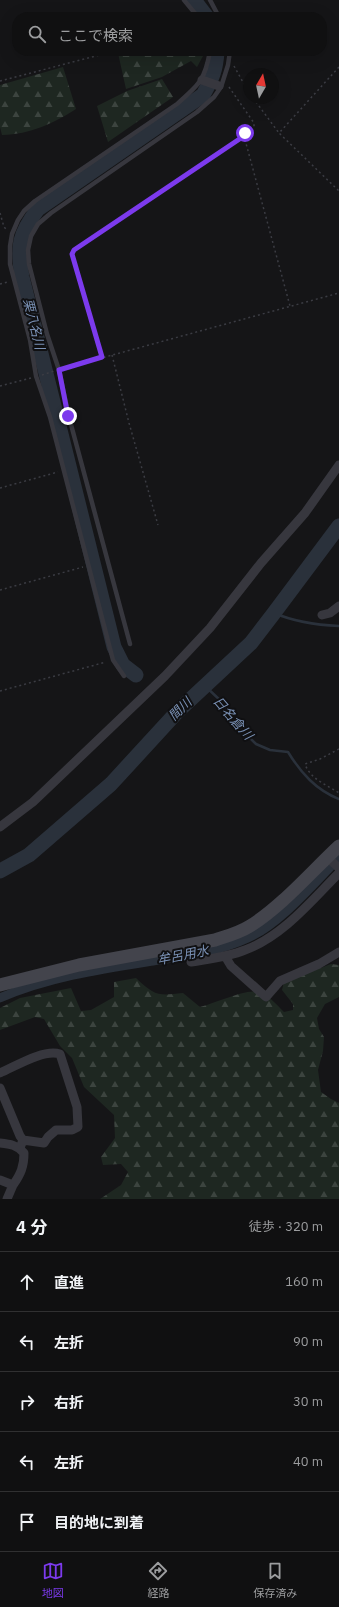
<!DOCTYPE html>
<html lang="ja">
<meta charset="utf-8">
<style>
:root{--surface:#101011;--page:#19191a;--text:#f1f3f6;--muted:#9c9d9f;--line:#303031;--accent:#7c3aed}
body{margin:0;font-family:"IBM Plex Sans","Noto Sans JP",sans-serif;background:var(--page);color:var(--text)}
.compass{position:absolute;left:243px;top:68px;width:36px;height:36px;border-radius:50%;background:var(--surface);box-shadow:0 4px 16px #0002;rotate:9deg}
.stop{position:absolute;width:12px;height:12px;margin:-9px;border:3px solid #7c3aed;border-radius:50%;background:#fff}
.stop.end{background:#7c3aed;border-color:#fff;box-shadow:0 1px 4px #0008}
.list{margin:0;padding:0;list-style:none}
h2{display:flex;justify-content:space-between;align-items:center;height:52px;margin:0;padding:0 16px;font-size:17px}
h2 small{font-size:13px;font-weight:400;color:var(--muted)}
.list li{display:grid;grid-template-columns:26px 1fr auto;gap:12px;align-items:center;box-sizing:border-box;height:60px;padding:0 16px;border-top:1px solid var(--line)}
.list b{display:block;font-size:15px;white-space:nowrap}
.list em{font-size:13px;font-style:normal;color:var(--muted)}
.icon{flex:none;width:22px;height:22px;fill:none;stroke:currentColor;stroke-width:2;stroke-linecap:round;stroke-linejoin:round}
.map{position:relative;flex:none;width:339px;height:1199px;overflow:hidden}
.search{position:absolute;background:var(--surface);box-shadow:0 4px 16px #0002;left:12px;right:12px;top:12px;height:44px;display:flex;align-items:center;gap:10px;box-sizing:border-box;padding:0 14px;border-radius:16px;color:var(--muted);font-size:15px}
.sheet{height:352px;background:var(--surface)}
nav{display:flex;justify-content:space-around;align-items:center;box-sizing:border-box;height:56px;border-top:1px solid var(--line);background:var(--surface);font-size:11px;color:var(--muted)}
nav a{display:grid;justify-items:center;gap:2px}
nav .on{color:var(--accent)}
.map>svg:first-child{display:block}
.forest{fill:url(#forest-firs)}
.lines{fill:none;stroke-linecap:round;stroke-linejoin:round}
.stream{stroke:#2a313b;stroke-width:2.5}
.canal{stroke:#2a313b;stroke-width:9}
.river{stroke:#2a313b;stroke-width:15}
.path{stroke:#3b3c43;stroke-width:1.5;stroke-dasharray:2 3;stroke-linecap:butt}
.lane{stroke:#37373e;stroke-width:4.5}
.street{stroke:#37373e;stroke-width:9}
.secondary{stroke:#43444c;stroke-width:13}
.route{stroke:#7c3aed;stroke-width:5}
.labels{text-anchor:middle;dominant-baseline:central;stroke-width:4;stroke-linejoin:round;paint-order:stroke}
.water-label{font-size:13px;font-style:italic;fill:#7a91b5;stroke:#101012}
</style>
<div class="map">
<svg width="339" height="1199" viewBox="0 0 339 1199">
<defs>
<pattern id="forest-firs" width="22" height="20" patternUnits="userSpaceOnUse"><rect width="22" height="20" fill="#1e2721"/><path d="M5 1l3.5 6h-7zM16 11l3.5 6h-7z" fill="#3c443f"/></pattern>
</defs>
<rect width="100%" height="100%" fill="#151517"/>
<!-- forest -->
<path class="forest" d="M 125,51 L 203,51 L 203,56 L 197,67 L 191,61 L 162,77 L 126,89 L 118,53 Z
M 63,67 L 76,109 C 52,124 31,134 2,135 L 0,127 L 0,85 Z
M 162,79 L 173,97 L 108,142 L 97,106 L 127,91 Z
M 331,964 L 339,965 L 339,997 L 325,1004 L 317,1018 L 319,1029 L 324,1037 L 323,1051 L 318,1070 L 321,1092 L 331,1099 L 339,1103 L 339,1199 L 100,1199 L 121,1185 L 128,1172 L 121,1164 L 103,1165 L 101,1157 L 115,1138 L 114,1115 L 84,1087 L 72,1058 L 60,1046 L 44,1019 L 35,1017 L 0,1030 L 0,1008 L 20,998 L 71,988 L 81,1011 L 91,1010 L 114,997 L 114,982 L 136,978 C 155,996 158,996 183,993 L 200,1007 C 214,1004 245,989 257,992 C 268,994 276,1004 284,1012 L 293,1010 L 293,1004 L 282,990 L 284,982 Z"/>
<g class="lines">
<!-- stream -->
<path class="stream" d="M 274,613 C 295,622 316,625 339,626
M 205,686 L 221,701 L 237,725 L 256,744 L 270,750 L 288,752 C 301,773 316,790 339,799"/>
<!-- canal -->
<path class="canal" d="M 0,998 C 48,977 102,969 153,961 C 185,956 218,952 248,938 C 281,923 313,884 339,858"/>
<!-- river -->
<path class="river" d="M 194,0 L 207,17
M 136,675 L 123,665 L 114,647 L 22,277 C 17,246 19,234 38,209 L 203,95 C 212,79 216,70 217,51
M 0,871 L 29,855 L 111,784 L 178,711 L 251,643 L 274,613 L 339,526"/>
<!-- path -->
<path class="path" d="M 234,66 L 249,93
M 339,67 L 279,133 L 339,191
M 0,81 L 115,51
M 229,87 L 254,123 L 254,127 L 244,136 L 290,306
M 253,98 L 279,133
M 0,213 L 4,227 L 6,229
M 0,284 L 8,282
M 112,355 L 129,423 L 158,525
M 102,357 L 72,254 L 74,250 L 244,136
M 65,368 L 339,293
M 42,375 L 54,371
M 0,386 L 31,378
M 0,488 L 58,472
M 0,590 L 83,567
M 0,691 L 106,662
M 339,749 L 320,759 L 305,764 C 310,779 327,785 339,793"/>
<!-- lane -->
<path class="lane" d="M 184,0 L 198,17
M 210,0 L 219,17
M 221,87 L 228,65 L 230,51
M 130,644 L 69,417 L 59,370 L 47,334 L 29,264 L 28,250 L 31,236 L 38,224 L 51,213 L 197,112 L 214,97 L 221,87
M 124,676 L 113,660 L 50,417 L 36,376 L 30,340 L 10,264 L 10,246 L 12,234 L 18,220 L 24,211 L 35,201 L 177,104 C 199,85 205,80 210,51"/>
<!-- street -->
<path class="street" d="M 202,80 L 219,86
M 322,615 L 330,613 L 339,606
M 0,827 L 33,802 L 165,676 L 210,628 L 261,563 L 305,513 L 339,465
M 327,857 L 339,868
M 189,945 L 191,962 C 209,959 228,957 245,950 C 283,936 311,901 339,873
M 225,956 L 231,966 L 266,997 L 280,981 L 319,964 L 339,952
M 0,1073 C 16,1066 43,1049 60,1054 L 77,1107 L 78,1127 L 72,1130 L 56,1130 L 48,1137 L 44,1143 L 23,1140
M 0,1088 L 20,1136 L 23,1140 L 20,1148
M 0,1143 C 10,1144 17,1145 24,1153 C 24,1166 21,1174 13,1185
M 0,1180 L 13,1185 L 7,1199"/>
<!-- secondary -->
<path class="secondary" d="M 0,985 L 79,965 L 215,940 C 227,936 239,933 250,926 C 281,907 312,871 339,846"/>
</g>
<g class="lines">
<!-- route -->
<path class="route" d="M 68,416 L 59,370 L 102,357 L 72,254 L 74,250 L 244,136 L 245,133"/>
</g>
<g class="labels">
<!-- water labels -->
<g class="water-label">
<text transform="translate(34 324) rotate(76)">栗八名川</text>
<text transform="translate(180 709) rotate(-45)">間川</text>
<text transform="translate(233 718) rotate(49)">日名倉川</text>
<text transform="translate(183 955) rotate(-11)">牟呂用水</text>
</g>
</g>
</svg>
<svg class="compass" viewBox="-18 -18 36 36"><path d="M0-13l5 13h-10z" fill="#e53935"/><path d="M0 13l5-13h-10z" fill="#9c9d9f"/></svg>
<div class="stop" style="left:245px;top:133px"></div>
<div class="stop end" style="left:68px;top:416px"></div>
<div class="search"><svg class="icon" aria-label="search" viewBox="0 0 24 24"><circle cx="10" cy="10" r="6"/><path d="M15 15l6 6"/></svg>ここで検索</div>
</div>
<section class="sheet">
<h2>4 分<small>徒歩 · 320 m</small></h2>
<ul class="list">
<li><svg class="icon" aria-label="ahead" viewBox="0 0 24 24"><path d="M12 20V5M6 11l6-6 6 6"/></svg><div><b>直進</b></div><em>160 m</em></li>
<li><svg class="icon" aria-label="left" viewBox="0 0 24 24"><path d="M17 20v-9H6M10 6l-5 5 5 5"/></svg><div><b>左折</b></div><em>90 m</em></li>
<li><svg class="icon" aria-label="right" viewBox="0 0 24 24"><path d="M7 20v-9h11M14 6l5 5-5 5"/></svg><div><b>右折</b></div><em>30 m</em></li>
<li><svg class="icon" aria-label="left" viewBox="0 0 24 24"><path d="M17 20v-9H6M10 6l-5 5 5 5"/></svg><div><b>左折</b></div><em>40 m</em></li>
<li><svg class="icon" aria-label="arrive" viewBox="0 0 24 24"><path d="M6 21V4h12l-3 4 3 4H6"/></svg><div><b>目的地に到着</b></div></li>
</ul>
</section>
<nav>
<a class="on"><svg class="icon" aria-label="map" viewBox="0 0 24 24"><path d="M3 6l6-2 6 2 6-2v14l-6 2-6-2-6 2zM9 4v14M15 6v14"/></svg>地図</a>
<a><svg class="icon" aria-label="directions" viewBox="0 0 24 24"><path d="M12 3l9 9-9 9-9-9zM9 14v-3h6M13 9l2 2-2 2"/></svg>経路</a>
<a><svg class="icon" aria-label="saved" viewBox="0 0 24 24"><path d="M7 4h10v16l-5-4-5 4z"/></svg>保存済み</a>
</nav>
